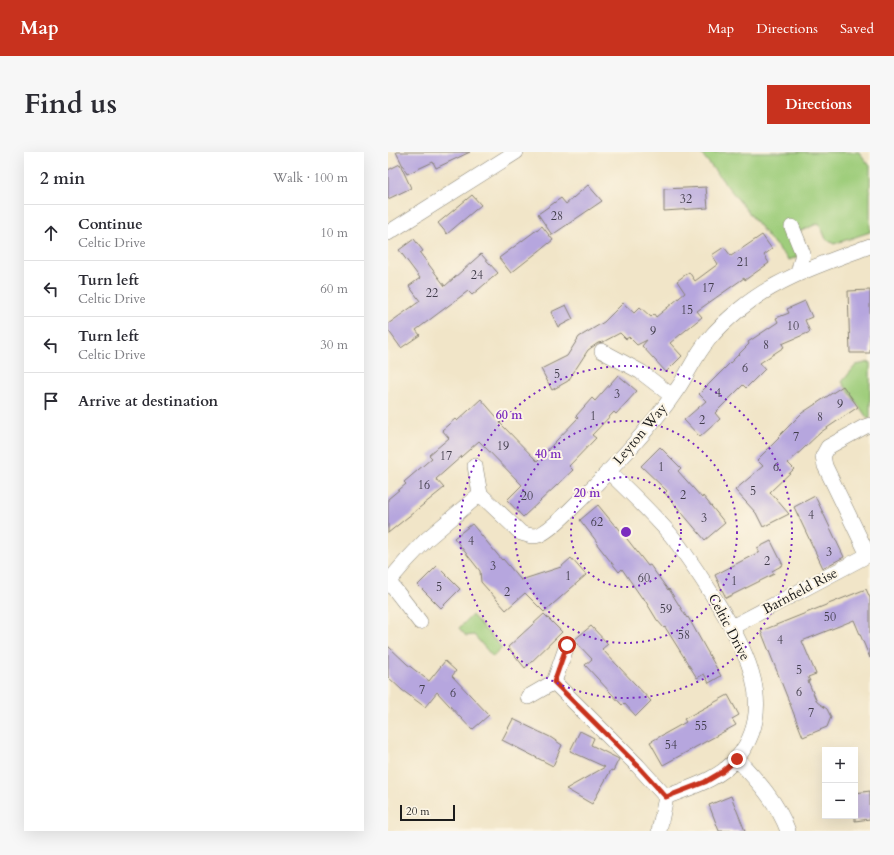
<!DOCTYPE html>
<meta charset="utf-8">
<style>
:root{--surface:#fff;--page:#f7f7f7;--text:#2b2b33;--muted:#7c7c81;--line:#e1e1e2;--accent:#c8321e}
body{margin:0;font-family:Cardo,serif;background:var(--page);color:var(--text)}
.controls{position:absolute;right:12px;bottom:12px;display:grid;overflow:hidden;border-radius:0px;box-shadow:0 4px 16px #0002}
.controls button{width:36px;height:36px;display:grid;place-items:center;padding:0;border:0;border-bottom:1px solid var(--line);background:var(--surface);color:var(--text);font:20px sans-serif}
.scale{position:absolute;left:12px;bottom:10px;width:55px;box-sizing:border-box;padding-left:4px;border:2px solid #1c1c1c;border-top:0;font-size:11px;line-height:14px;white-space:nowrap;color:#1c1c1c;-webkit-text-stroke:3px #fcf5e5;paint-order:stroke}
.stop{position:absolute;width:12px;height:12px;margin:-9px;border:3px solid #c8321e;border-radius:50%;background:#fff}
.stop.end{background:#c8321e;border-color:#fff;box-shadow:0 1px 4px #0008}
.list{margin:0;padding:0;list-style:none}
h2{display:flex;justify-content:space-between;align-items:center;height:52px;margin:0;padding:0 16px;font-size:17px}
h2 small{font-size:13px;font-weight:400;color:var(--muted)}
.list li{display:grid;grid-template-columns:26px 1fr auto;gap:12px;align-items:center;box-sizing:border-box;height:56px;padding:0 16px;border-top:1px solid var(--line)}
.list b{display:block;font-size:15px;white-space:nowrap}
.list p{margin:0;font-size:13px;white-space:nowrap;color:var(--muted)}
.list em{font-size:13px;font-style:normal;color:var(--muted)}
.icon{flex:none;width:22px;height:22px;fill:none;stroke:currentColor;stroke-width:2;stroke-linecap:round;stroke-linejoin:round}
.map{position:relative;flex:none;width:482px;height:679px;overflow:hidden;border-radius:0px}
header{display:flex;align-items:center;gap:24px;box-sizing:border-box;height:56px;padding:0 20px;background:var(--accent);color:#fff}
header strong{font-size:19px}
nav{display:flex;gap:22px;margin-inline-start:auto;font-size:14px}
.intro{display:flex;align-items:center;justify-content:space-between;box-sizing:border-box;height:96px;padding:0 24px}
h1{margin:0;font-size:28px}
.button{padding:10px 18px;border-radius:0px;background:var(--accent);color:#fff;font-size:14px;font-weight:700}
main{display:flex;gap:24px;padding:0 24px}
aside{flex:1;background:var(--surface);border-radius:0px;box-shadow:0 4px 16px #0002}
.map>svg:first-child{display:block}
.green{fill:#9fcd7b;stroke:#5e744c}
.building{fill:#b6a6de}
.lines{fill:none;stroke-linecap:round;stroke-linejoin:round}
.street-casing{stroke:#868072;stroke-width:16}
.street{stroke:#fff;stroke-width:15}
.route{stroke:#c8321e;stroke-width:5}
.ring{fill:none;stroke:#7b2cbf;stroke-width:2;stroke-dasharray:2 4}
.labels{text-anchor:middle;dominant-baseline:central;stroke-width:4;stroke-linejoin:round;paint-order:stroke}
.number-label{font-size:12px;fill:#423e4c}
.street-label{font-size:14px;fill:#1c1c1c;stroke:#fcf5e5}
.centre{fill:#7b2cbf;stroke:#fcf5e5;stroke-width:2}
.ring-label{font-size:12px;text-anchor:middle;font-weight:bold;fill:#7b2cbf;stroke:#fcf5e5;stroke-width:4;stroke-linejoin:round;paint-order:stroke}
</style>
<header>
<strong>Map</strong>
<nav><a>Map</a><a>Directions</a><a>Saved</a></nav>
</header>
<div class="intro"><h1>Find us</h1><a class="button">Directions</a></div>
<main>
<aside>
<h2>2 min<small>Walk · 100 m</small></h2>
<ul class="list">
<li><svg class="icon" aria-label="ahead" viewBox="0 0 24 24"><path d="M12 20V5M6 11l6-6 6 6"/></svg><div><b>Continue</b><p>Celtic Drive</p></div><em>10 m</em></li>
<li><svg class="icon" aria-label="left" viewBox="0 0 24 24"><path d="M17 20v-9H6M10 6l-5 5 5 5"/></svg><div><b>Turn left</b><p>Celtic Drive</p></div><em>60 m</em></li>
<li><svg class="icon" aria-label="left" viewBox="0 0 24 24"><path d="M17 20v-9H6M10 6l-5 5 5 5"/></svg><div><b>Turn left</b><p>Celtic Drive</p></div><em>30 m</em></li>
<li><svg class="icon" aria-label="arrive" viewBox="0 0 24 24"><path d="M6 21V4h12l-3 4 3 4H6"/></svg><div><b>Arrive at destination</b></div></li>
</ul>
</aside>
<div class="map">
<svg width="482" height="679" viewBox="0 0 482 679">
<rect width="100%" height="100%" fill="#fcf5e5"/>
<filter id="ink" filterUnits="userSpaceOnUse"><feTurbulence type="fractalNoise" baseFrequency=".025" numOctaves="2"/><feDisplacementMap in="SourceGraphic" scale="8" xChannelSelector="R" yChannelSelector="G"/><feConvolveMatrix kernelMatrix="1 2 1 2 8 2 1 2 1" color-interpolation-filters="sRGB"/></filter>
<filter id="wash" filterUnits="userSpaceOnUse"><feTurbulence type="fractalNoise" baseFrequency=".012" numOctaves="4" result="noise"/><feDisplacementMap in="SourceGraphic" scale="16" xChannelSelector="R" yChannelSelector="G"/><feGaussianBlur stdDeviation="0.9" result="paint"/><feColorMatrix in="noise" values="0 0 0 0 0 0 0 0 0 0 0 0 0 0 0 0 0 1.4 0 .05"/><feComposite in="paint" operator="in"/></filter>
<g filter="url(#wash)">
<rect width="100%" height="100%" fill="#f1e5c8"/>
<!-- green -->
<path class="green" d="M 312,0 L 471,0 L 482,14 L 482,80 L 446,92 L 438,87 L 431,71 L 404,83 L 409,105 L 401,108 L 381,86 Z
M 482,210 L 482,266 L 480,267 L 454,230 L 468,213 Z
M 84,463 L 114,496 L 105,505 L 86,483 L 78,484 L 71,476 Z"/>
<g id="blocks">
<!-- building -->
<path class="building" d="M 8,0 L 82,0 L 48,16 L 45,10 L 19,22 Z
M 12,12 L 23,36 L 0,47 L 0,18 Z
M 200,33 L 214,49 L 164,83 L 150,62 L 173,46 L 178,52 Z
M 318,35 L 320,56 L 276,59 L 276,37 Z
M 84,43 L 93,53 L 59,82 L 50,71 Z
M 154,74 L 165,88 L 123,121 L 111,106 Z
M 374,83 L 384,97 L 376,103 L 381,111 L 357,128 L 356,126 L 309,159 L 314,165 L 282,191 L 294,204 L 278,220 L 254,194 L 259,188 L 249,193 L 241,185 L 238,187 L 232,181 L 215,190 L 210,191 L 200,198 L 180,229 L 164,238 L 153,217 L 179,204 L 191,185 L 216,170 L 235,151 L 246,161 L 252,155 L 263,165 L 266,162 L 268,165 L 297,141 L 289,129 L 301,120 L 307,129 L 330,112 L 324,103 L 336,95 L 343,104 Z
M 26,87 L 35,99 L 32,101 L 57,134 L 93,102 L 110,121 L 84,143 L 80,139 L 28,178 L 32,183 L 13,196 L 0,178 L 0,172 L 32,149 L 21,134 L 32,126 L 11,98 Z
M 482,138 L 482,201 L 462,201 L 460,139 Z
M 417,149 L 424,165 L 417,168 L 422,180 L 394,192 L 396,195 L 372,211 L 377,217 L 358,236 L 355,233 L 327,261 L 332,267 L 312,285 L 296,268 L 318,249 L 311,242 L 361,192 L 360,190 L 390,170 L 388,166 L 401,161 L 399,157 Z
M 178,153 L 185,167 L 170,175 L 163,160 Z
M 230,223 L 249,239 L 228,262 L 226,260 L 204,283 L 208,286 L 181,314 L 185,318 L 135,365 L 119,348 L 134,333 L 91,289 L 48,327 L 56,336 L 0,381 L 0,347 L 18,332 L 16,330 L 44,306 L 41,303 L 61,286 L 54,278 L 67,267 L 69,269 L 93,247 L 113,270 L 112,271 L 149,309 L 190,266 L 188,264 L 204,246 L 207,249 Z
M 455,234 L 470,255 L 433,280 L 400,311 L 406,317 L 382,340 L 401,362 L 375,375 L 368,361 L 347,338 L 375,314 L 369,308 L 391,286 L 390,285 L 414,261 Z
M 272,295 L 293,316 L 290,319 L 314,346 L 315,344 L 337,371 L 317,388 L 277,341 L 279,339 L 253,314 Z
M 427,344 L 456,405 L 435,416 L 406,355 Z
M 210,353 L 228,375 L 229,374 L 260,414 L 262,413 L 280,438 L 281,437 L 299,466 L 300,465 L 333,524 L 321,531 L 316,522 L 309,526 L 277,475 L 276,476 L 269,468 L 255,445 L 254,446 L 234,417 L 231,420 L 208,391 L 209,390 L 192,368 Z
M 84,372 L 114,408 L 115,407 L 133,428 L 173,415 L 183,406 L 198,423 L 156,460 L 137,441 L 118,458 L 93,430 L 92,419 L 66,386 Z
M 383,389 L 395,413 L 384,419 L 386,422 L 338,446 L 327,423 L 371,400 L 369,396 Z
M 49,414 L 72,437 L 53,456 L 30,433 Z
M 478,437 L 482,446 L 482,506 L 466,468 L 414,489 L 428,522 L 420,525 L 422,529 L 420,529 L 429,550 L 439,557 L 443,565 L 439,575 L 415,585 L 373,479 Z
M 156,462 L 174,480 L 137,516 L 120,495 Z
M 203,474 L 220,492 L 214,497 L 263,549 L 248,564 L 236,551 L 234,553 L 197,513 L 204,507 L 186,488 Z
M 0,494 L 19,512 L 41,529 L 57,509 L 68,519 L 64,524 L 101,563 L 84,578 L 49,540 L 37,555 L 14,538 L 0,525 Z
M 340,543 L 351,563 L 344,567 L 348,573 L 275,613 L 262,590 L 298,570 L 296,567 Z
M 125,567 L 162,585 L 174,593 L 165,614 L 114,588 Z
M 192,579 L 206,586 L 203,593 L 231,607 L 225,619 L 223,618 L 204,652 L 178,637 L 217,615 L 182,599 Z
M 482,639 L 482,667 L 467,669 L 467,641 Z
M 343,644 L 357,679 L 331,679 L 321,653 Z"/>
</g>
</g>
<g filter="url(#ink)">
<use href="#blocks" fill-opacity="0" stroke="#868072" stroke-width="1"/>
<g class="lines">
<defs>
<path id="street" d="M 404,75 L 415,102 L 410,121
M 0,81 L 128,0
M 214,199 L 253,220 L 284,244
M 87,314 L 92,342 L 133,381 C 139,383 145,385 151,383 C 160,379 177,363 184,356 C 223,318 262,278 292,233 C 302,217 309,201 321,187 C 330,176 341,166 352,157 C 389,126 437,111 482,94
M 220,319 C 242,340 263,360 282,382 C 300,404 315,428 330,452 C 358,497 390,557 349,606 C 332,627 303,635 278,645
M 0,430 L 19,408 L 38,388 L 92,342
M 1,430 L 32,470
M 344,475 L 480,403 L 437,314 L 435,304 L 440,295 L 476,275 L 482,273
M 166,530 L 179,493
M 140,545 L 166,530 L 250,614 L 278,645
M 349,607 C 369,628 390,651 400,679
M 271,679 L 278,645"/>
</defs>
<!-- street casing -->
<use href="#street" class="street-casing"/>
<!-- street -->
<use href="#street" class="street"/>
</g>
</g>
<g class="lines" filter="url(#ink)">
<!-- route -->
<path class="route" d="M 179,493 L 166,530 L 250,614 L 278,645 L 317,630 L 334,620 L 349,607"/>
</g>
<!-- distance rings -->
<g class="ring">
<circle cx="238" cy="380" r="55"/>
<circle cx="238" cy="380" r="111"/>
<circle cx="238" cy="380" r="166"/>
</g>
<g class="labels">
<!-- number labels -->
<g class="number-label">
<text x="298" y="47">32</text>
<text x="169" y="64">28</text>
<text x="355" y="110">21</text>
<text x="89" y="123">24</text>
<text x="320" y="136">17</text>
<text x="44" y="141">22</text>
<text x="299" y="158">15</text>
<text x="405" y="174">10</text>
<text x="265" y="179">9</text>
<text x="378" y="193">8</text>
<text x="357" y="216">6</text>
<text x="169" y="222">5</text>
<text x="330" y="241">4</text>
<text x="229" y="242">3</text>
<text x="452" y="252">9</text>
<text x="205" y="264">1</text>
<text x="432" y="265">8</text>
<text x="314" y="268">2</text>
<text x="408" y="285">7</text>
<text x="115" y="294">19</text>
<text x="58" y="304">17</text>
<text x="273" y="315">1</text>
<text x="388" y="315">6</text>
<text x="36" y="333">16</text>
<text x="365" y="339">5</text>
<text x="295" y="343">2</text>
<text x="139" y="344">20</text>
<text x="423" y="363">4</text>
<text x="316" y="366">3</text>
<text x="209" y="370">62</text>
<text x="83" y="389">4</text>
<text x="441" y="400">3</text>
<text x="379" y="409">2</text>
<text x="105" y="414">3</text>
<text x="180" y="424">1</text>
<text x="256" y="426">60</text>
<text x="346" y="429">1</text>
<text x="51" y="435">5</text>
<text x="119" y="440">2</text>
<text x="278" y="457">59</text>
<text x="442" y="465">50</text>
<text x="296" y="483">58</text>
<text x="392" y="488">4</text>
<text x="411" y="518">5</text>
<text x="34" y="538">7</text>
<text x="411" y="540">6</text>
<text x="65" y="541">6</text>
<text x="423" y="561">7</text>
<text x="313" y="574">55</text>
<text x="283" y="593">54</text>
</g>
<!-- street labels -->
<g class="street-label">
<text transform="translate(252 282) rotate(-50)">Leyton Way</text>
<text transform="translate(412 439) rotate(-28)">Barnfield Rise</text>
<text transform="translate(341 475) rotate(62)">Celtic Drive</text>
</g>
</g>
<circle cx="238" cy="380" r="6" class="centre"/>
<g class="ring-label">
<text x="121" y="267">60 m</text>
<text x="160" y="306">40 m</text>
<text x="199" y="345">20 m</text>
</g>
</svg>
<div class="controls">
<button>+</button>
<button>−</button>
</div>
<div class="scale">20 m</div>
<div class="stop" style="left:179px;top:493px"></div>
<div class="stop end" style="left:349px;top:607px"></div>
</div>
</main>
